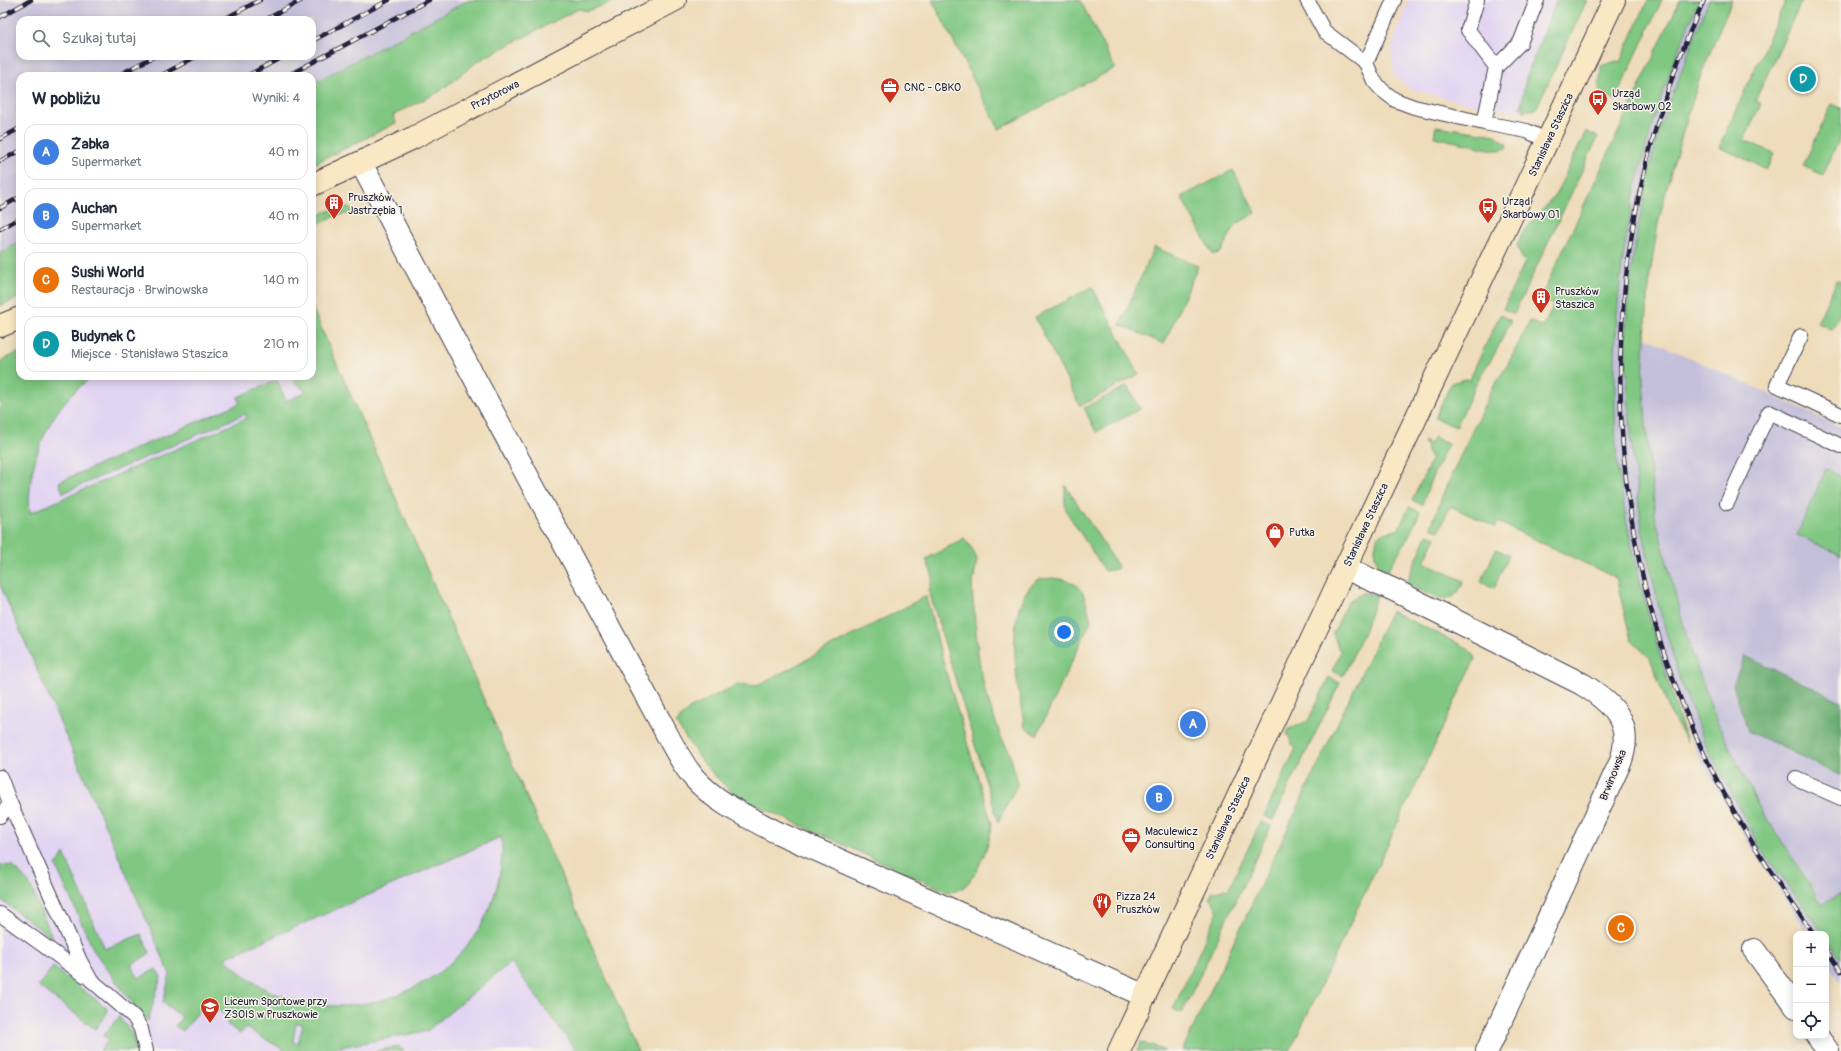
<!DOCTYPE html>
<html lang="pl">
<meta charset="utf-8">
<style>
:root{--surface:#fff;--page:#f6f6f7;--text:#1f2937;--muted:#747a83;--line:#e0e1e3;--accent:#c8321e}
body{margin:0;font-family:Pangolin,sans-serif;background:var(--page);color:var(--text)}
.controls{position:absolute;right:12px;bottom:12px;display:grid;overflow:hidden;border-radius:8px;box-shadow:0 2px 10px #0003}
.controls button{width:36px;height:36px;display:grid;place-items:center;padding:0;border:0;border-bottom:1px solid var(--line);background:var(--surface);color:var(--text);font:20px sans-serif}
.you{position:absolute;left:1064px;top:632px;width:14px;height:14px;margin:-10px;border:3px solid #fff;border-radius:50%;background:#1a73e8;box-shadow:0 0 0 6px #1a73e833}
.badge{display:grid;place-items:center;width:26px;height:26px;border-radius:50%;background:var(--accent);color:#fff;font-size:13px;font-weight:700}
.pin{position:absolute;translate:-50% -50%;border:2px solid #fff;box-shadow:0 1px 4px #0006}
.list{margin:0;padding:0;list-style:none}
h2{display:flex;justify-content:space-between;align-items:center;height:52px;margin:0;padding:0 16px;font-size:17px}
h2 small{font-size:13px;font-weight:400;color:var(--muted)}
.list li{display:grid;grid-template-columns:26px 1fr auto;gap:12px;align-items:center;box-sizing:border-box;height:56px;margin:0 8px 8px;padding:0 8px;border:1px solid var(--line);border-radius:12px}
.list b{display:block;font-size:15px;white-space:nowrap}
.list p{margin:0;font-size:13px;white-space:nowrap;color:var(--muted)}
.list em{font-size:13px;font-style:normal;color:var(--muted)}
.icon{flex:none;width:22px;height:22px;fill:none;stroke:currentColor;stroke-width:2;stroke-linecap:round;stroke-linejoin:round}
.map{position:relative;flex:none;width:1841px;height:1051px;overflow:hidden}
.search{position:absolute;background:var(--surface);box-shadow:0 2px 10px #0003;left:16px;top:16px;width:300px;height:44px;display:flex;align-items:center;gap:10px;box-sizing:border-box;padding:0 14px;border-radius:12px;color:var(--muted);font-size:15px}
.panel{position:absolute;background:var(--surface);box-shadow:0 2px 10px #0003;left:16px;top:72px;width:300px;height:308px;border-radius:12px}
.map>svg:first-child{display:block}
.built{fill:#e2d4f3}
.industrial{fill:#c5c0da;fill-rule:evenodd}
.green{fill:#80c782;stroke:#51745e;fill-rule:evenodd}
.forest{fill:#68ac70;stroke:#456756}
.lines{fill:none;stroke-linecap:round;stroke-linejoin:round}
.lane-casing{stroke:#413e4e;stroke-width:16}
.street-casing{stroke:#413e4e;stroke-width:24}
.secondary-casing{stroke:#413e4e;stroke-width:24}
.lane{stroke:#fff;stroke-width:14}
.street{stroke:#fff;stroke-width:22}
.secondary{stroke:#fae7c3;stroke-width:22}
.rail-casing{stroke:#22223b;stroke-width:4.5}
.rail{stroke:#f7f3e8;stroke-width:3;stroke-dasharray:9;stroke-linecap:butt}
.labels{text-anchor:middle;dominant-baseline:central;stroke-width:3;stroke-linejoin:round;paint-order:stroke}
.poi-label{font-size:11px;fill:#22223b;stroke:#f7f3e8;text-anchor:start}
.street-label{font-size:11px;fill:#22223b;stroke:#f7f3e8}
</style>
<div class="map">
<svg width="1841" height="1051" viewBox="0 0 1841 1051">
<rect width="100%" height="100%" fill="#f7f3e8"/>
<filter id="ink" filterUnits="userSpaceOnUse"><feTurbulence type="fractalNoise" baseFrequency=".025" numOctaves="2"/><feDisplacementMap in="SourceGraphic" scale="8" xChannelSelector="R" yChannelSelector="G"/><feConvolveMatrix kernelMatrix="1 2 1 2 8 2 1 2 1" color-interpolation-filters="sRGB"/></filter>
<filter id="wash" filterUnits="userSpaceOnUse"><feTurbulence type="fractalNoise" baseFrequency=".012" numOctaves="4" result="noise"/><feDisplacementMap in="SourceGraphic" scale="16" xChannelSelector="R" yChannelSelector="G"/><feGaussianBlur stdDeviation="0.9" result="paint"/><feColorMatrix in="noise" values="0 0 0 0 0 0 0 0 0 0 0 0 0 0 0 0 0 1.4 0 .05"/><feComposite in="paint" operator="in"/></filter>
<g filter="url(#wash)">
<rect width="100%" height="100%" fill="#eedcba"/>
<!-- built -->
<path class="built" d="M 1408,0 L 1574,0 L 1524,105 L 1523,111 L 1509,111 L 1448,99 L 1409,88 L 1400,81 L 1395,75 L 1392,62 L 1392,46 Z
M 312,307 L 638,1051 L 0,1051 L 0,393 L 31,376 L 312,376 Z"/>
<!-- industrial -->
<path class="industrial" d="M 0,0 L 469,0 L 312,84 L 312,76 L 20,76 L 20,242 L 0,253 ZM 20,20 L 312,20 L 312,56 L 20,56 Z
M 1699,0 L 1709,0 L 1661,124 L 1651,162 L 1634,248 L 1627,309 L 1625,349 L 1632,450 L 1642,529 L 1658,604 L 1680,680 L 1706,746 L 1761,848 L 1823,934 L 1808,934 L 1739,828 L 1697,752 L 1661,660 L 1649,621 L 1631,546 L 1619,480 L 1615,424 L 1614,347 L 1623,250 L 1651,127 L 1681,41 Z
M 1645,337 L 1841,427 L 1841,931 L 1758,805 L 1716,720 L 1686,636 L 1655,516 L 1643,380 Z
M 1826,938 L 1841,959 L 1841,983 L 1826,961 Z"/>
<!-- green -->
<path class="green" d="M 469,0 L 618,0 L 587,11 L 578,9 L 478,61 L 439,92 L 393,115 L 396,123 L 312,165 L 312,84 Z
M 932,0 L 1080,0 L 1115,68 L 999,129 Z
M 1557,0 L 1587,0 L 1536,109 L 1523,111 L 1524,105 L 1520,108 L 1527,74 Z
M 1648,0 L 1662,0 L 1615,100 L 1599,90 L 1601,66 L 1616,61 L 1620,62 Z
M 1680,0 L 1699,0 C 1643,128 1612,254 1615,394 C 1615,423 1615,454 1620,482 C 1633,571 1660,657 1687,742 L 1670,712 L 1650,658 L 1631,640 L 1616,578 L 1498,522 L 1495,527 L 1450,506 L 1439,531 L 1431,527 L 1444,491 L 1492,389 L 1508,364 L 1530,321 L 1543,327 L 1554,305 L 1540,299 Z
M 1709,0 L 1732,0 L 1700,77 L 1671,171 L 1658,224 L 1650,275 L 1645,337 L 1643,380 L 1646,424 L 1655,516 L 1686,636 L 1716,720 L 1758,805 L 1822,904 L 1841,894 L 1841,959 L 1826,938 L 1826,934 L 1823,934 L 1761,848 L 1706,746 L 1680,680 L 1658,604 L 1642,529 L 1632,450 L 1625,349 L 1627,309 L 1634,248 L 1651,162 L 1661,124 Z
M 1786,0 L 1802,0 L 1755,101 L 1761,104 L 1744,140 L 1774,153 L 1767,169 L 1719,147 Z
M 1832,104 L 1841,108 L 1841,136 L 1823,175 L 1803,166 Z
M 1436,126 L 1495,135 L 1506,143 L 1507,147 L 1502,150 L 1493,150 L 1434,137 Z
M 1586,131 L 1598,137 L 1514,314 L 1503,309 L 1525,262 L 1523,260 L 1517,245 L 1522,234 L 1556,194 Z
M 1233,170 L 1256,213 L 1236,224 L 1221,252 L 1213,255 L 1181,197 Z
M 349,207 L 356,213 L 338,215 L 312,226 L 312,218 L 333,209 Z
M 20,242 L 20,297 L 0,306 L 0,253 Z
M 1154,247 L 1198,266 L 1164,344 L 1120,325 Z
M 1837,280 L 1841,282 L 1841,311 L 1832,330 L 1817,323 Z
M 1092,287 L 1139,374 L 1080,406 L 1035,317 Z
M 312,307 L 638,1051 L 576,1051 L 511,962 L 427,1031 L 335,1048 L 334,1051 L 286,1051 L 246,1028 L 240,1034 L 227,1024 L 229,1018 L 207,1001 L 183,1031 L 175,1026 L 182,1017 L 163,1003 L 170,974 L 0,585 L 0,361 L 20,352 L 20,376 L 93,376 C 85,382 77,389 70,396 C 43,425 26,473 30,513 L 247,418 L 245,414 L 63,493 L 59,482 L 240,403 L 238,397 L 277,380 L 286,401 L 306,392 L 289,376 L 312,376 ZM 501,837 C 504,856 500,877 494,896 C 459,1007 305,1045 225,958 ZM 296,1023 L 303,1025 L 298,1043 L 293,1042 Z
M 1500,315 L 1511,321 L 1494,355 L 1480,376 L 1456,427 L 1435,418 L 1451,383 L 1466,379 L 1469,380 Z
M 1127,386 L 1140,409 L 1096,432 L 1084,408 Z
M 1434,437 L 1448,444 L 1430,482 L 1422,505 L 1412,500 L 1432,459 L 1430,458 L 1424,441 L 1430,444 Z
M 1826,469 L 1841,476 L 1841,555 L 1797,535 Z
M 1065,485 L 1118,566 L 1117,569 L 1105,571 L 1068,514 L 1065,506 Z
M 1409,507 L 1420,512 L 1408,538 L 1386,573 C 1372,560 1372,550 1380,534 L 1396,530 L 1398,530 Z
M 1428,534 L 1436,537 L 1424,562 L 1464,581 C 1450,614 1431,595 1406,583 Z
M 964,538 L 973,550 L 977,560 L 972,588 L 978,654 L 985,692 L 1001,737 L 1009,751 L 1018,783 L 998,822 L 929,591 L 933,577 L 926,559 Z
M 1496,549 L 1509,555 L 1494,588 L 1481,582 Z
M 1053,578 C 1086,582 1083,593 1091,621 L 1037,735 L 1025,728 C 1018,691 1001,607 1036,581 C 1039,578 1048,579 1053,578 Z
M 1363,593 L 1377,595 L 1364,632 L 1343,676 L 1332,671 L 1341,651 L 1339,650 L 1333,634 L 1348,601 Z
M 926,596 L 947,676 L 992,824 C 991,842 978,874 965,886 C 960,890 954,892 948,892 L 740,798 C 712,778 694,751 676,723 L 689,709 L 738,684 L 757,686 Z
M 1391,611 L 1467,648 L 1473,654 L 1475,659 L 1290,1051 L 1182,1051 Z
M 1329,677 L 1340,683 L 1273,820 L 1264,816 L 1296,748 L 1293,746 L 1287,733 L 1289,729 L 1305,722 L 1307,723 Z
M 1261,822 L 1271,826 L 1182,1013 L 1173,1009 L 1218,911 L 1212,900 L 1209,899 L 1213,891 L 1216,892 L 1225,889 L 1228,890 Z
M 64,853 L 105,949 L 141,934 L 150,953 L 131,965 L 139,978 L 156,969 L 161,977 L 148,1021 L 129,999 L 94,951 L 56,866 Z
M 0,865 L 13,866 L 29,883 L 53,939 L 0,899 Z
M 53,967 L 108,1009 L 107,1013 L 95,1029 L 38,986 Z
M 119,1017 L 132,1033 L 136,1051 L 100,1051 L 109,1039 L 103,1036 Z
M 1141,1042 L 1150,1046 L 1152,1045 L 1165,1051 L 1137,1051 Z
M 399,1046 L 404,1051 L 376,1051 Z"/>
<!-- forest -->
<path class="forest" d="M 1745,656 L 1841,701 L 1841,776 L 1748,731 L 1733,685 Z"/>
</g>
<g filter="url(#ink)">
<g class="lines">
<defs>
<path id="lane" d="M 1307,0 L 1324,31 L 1366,63 L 1374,81 L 1382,90 L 1395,100 L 1414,107 L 1484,123 L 1527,131 L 1548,141
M 1477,0 L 1468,30 L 1496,67
M 1366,63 L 1394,0
M 1484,123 L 1496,67 L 1520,43 L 1537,0
M 1801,336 L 1777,385 L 1841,415
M 1727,503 L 1769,412 L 1841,446
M 0,777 L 10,803 L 80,961 L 90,979 L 134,1017 L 141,1029 L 146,1051
M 1796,778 L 1841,798
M 0,816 L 10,803
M 0,914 L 86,976"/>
<path id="street" d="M 361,163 L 461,353 L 656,714 C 668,735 679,761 695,779 C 717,803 746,816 774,831 L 1145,996
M 1345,568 L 1394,590 L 1582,684 C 1613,703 1635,724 1620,763 L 1487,1051
M 1754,950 L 1796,1007
M 1817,1036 L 1828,1051"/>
<path id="secondary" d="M 312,185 L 413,138 L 675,0
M 0,326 L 20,318
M 1119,1051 L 1345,568 L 1614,0"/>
</defs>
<!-- lane casing -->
<use href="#lane" class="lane-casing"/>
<!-- street casing -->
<use href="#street" class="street-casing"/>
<!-- secondary casing -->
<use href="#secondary" class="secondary-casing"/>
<!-- lane -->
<use href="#lane" class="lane"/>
<!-- street -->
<use href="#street" class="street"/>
<!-- secondary -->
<use href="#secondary" class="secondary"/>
<defs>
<path id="rail" d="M 1704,0 C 1596,233 1592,499 1695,734 C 1726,805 1768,871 1814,934
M 0,17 L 31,0
M 222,20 L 260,0
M 265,20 L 302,0
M 312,41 L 389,0
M 117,76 L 155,56
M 160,76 L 197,56
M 247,76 L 284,56
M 287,76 L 429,0
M 0,139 L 20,128
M 0,161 L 20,151
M 0,208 L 20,197
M 0,229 L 20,218
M 1826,950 L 1841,971"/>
</defs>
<!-- rail casing -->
<use href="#rail" class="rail-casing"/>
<!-- rail -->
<use href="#rail" class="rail"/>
</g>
</g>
<!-- icons -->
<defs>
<symbol id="office-pin" viewBox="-11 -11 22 30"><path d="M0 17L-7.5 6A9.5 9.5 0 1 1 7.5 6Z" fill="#c8321e" stroke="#f7f3e8"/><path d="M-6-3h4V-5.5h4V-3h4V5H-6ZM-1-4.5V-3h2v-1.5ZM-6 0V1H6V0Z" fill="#fff"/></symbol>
<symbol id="bus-pin" viewBox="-11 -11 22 30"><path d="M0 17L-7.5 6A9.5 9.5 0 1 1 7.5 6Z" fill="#c8321e" stroke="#f7f3e8"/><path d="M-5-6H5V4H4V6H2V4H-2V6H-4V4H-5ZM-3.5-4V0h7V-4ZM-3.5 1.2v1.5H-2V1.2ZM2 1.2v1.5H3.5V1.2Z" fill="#fff"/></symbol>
<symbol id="building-pin" viewBox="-11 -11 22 30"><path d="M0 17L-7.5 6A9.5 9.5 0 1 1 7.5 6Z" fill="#c8321e" stroke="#f7f3e8"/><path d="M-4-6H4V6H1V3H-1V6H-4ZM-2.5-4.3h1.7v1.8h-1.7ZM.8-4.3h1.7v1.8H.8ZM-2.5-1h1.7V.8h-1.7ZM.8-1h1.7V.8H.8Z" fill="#fff"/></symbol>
<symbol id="shop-pin" viewBox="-11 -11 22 30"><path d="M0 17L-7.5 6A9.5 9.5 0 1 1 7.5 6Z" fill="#c8321e" stroke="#f7f3e8"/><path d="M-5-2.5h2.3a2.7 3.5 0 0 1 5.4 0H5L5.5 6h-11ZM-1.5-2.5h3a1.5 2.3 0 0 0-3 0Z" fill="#fff"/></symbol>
<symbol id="restaurant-pin" viewBox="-11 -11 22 30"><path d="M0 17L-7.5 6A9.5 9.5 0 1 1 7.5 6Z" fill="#c8321e" stroke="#f7f3e8"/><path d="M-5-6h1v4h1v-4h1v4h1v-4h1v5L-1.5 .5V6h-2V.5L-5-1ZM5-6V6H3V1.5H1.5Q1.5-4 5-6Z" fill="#fff"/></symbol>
<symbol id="school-pin" viewBox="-11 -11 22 30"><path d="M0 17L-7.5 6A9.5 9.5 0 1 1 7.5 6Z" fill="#c8321e" stroke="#f7f3e8"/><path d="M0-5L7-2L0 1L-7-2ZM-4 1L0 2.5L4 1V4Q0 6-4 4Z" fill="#fff"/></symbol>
</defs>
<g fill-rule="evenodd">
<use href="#office-pin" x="879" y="76" width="22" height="30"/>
<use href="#bus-pin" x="1587" y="88" width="22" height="30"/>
<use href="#building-pin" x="323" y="192" width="22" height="30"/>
<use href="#bus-pin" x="1477" y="196" width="22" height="30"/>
<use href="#building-pin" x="1530" y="286" width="22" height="30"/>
<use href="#shop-pin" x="1264" y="521" width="22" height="30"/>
<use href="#office-pin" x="1120" y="826" width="22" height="30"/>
<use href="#restaurant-pin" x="1091" y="891" width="22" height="30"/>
<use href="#school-pin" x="199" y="996" width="22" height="30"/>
</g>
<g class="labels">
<!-- poi labels -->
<g class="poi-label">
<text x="904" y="87">CNC - CBKO</text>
<text x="1612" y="93">Urząd<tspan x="1612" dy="13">Skarbowy 02</tspan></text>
<text x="348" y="197">Pruszków<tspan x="348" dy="13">Jastrzębia 1</tspan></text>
<text x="1502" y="201">Urząd<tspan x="1502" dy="13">Skarbowy 01</tspan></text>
<text x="1555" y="291">Pruszków<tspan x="1555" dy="13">Staszica</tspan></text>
<text x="1289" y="532">Putka</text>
<text x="1145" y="831">Maculewicz<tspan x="1145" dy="13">Consulting</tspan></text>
<text x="1116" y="896">Pizza 24<tspan x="1116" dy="13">Pruszków</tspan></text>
<text x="224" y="1001">Liceum Sportowe przy<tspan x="224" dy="13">ZSOIS w Pruszkowie</tspan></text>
</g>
<!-- street labels -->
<g class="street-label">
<text transform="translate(495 95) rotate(-27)">Przytorowa</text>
<text transform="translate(1551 135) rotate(-65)">Stanisława Staszica</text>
<text transform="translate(1366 525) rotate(-65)">Stanisława Staszica</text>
<text transform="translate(1613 775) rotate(-68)">Brwinowska</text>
<text transform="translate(1228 818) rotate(-65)">Stanisława Staszica</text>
</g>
</g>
</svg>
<div class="controls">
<button>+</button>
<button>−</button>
<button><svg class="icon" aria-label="locate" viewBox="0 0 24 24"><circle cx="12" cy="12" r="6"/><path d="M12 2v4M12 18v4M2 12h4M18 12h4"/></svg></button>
</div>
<div class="you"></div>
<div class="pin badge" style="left:1193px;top:724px;background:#3f7fe0">A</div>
<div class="pin badge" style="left:1159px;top:798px;background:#3f7fe0">B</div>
<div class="pin badge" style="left:1621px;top:928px;background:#e8710a">C</div>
<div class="pin badge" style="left:1803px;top:79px;background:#0f9aa8">D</div>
<div class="search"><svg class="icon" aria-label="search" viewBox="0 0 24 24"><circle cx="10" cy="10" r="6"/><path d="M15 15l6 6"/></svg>Szukaj tutaj</div>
<section class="panel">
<h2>W pobliżu<small>Wyniki: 4</small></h2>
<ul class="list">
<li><span class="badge" style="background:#3f7fe0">A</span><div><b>Żabka</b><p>Supermarket</p></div><em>40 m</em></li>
<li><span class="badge" style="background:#3f7fe0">B</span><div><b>Auchan</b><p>Supermarket</p></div><em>40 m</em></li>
<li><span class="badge" style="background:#e8710a">C</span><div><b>Sushi World</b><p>Restauracja · Brwinowska</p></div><em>140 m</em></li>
<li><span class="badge" style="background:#0f9aa8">D</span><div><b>Budynek C</b><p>Miejsce · Stanisława Staszica</p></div><em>210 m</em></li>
</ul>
</section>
</div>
